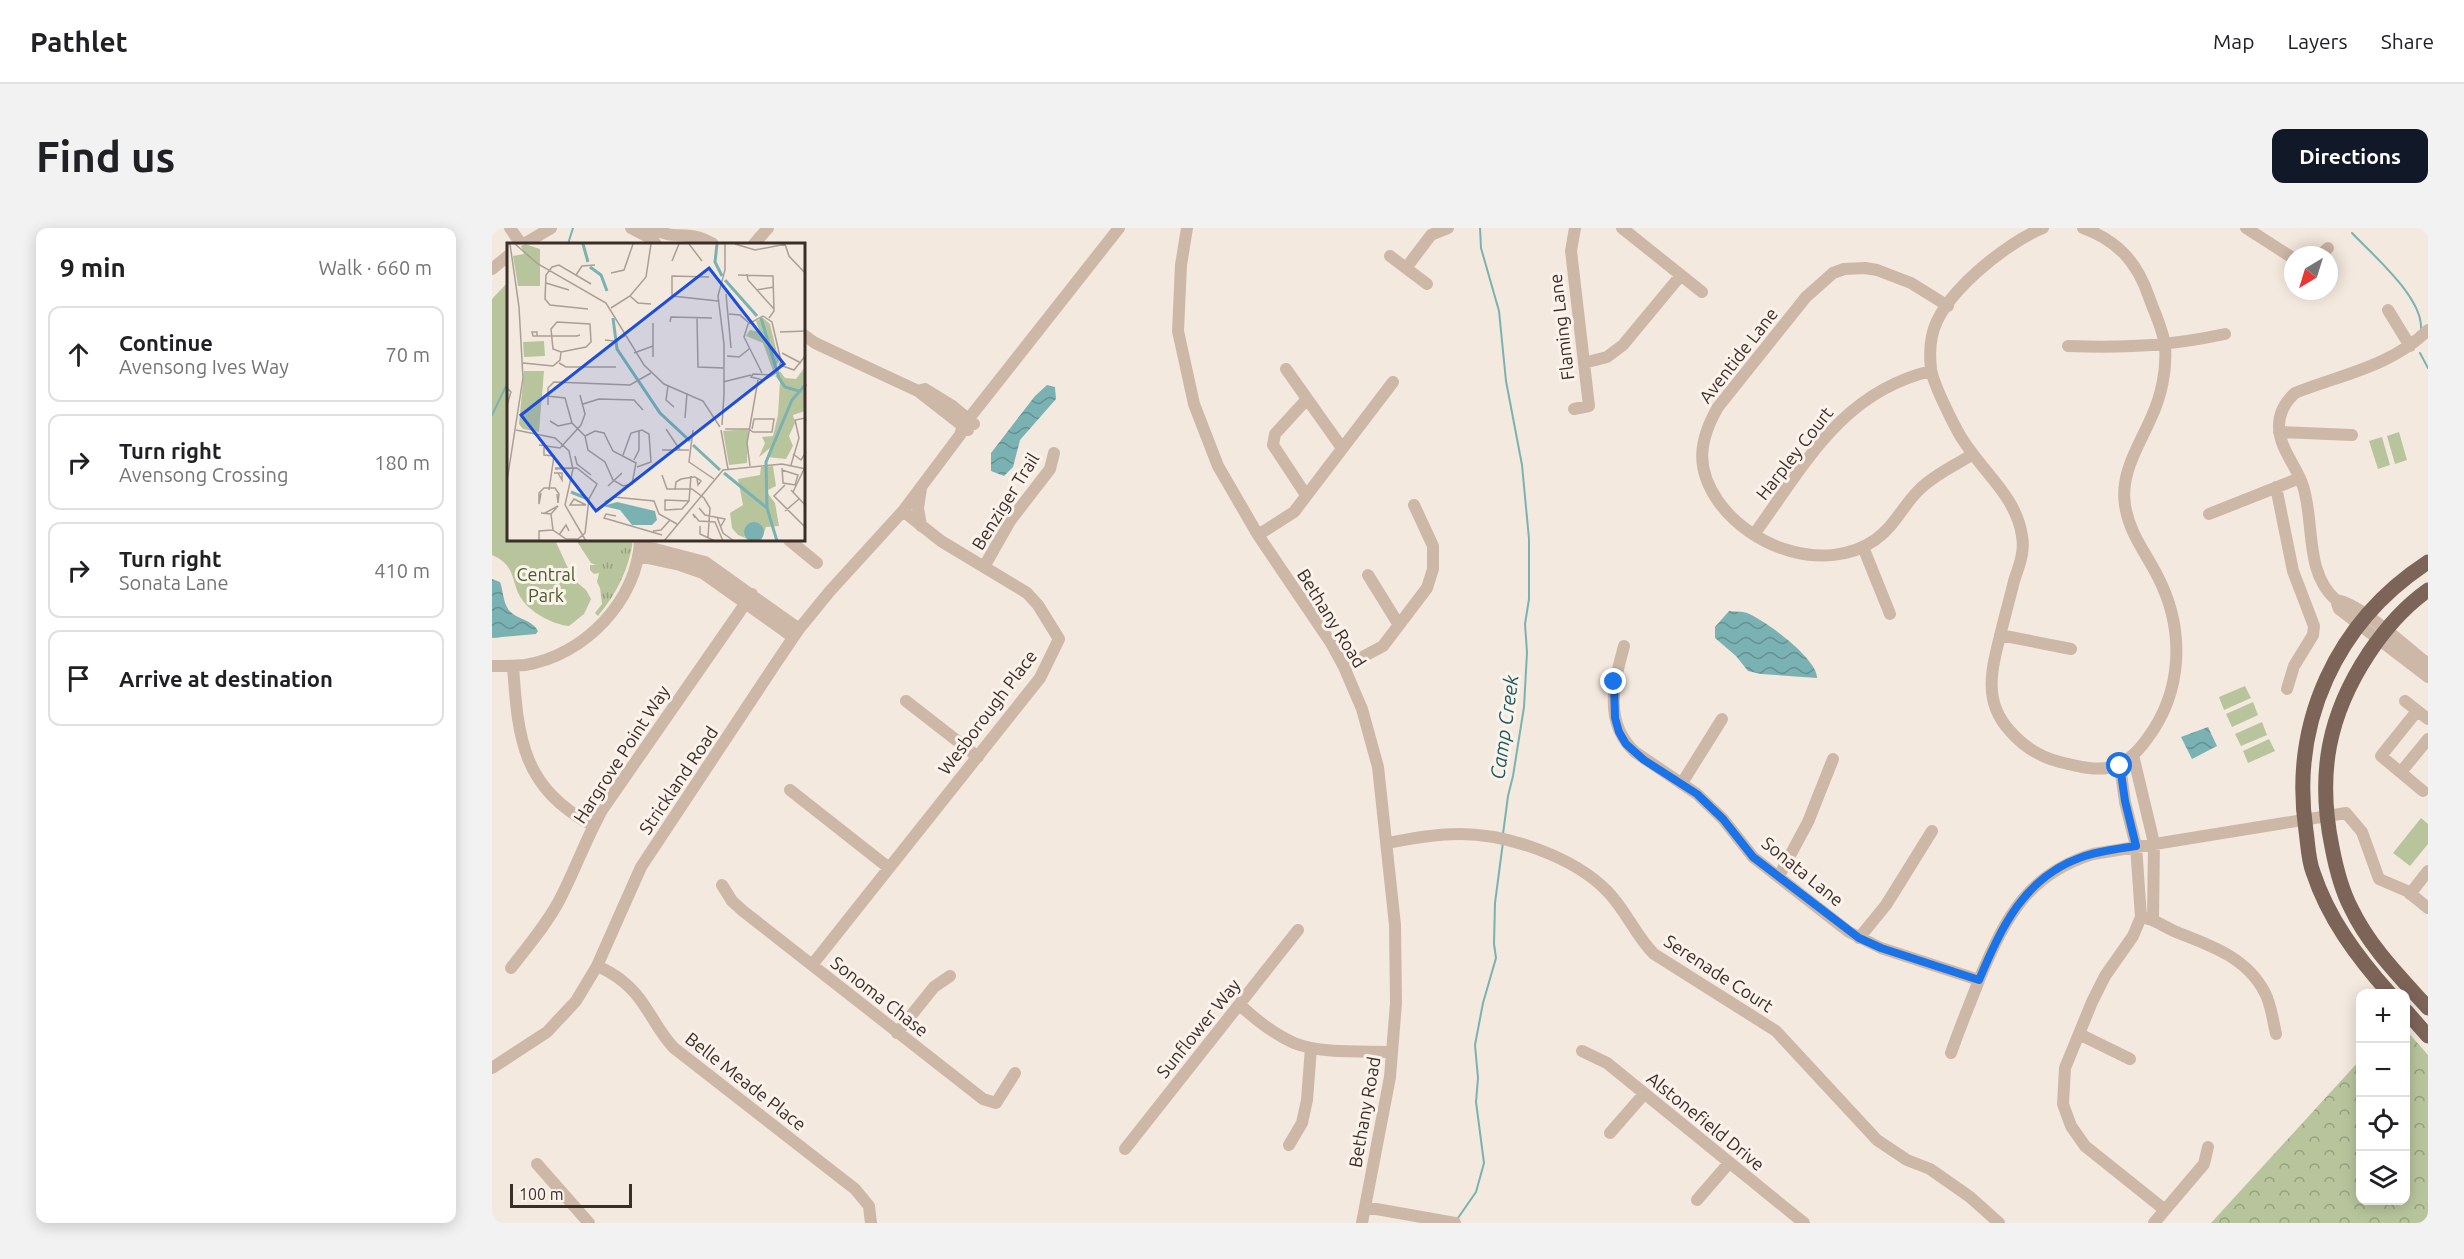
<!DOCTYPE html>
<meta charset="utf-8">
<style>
:root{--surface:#fff;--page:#f2f2f2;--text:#202124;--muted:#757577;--line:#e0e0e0;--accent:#111827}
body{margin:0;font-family:Ubuntu,sans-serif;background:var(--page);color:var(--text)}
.controls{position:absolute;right:18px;bottom:18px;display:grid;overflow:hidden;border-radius:12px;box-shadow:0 3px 15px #0003}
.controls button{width:54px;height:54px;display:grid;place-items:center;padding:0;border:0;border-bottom:2px solid var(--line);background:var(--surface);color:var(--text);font:30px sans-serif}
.compass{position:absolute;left:1792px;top:18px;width:54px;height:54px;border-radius:50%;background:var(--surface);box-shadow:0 3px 15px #0003;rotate:218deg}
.scale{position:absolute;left:18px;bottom:15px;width:122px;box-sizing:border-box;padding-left:6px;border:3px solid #3a2e29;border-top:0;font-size:16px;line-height:21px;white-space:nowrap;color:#3a2e29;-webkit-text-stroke:4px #fbf3eb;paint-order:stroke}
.stop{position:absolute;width:18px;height:18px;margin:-14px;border:4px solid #1a73e8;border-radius:50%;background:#fff}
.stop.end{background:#1a73e8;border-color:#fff;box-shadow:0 2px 6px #0008}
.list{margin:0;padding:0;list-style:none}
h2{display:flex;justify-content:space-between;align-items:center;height:78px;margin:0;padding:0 24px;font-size:26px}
h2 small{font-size:20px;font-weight:400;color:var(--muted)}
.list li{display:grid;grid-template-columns:39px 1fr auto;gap:18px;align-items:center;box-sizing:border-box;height:96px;margin:0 12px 12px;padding:0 12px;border:2px solid var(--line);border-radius:12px}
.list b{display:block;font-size:22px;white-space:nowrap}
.list p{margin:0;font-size:20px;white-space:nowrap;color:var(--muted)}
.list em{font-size:20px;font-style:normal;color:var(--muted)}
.icon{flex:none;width:33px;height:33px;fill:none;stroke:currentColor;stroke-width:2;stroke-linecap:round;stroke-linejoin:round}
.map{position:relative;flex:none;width:1936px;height:995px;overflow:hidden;border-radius:12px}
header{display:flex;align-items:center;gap:36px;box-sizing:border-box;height:84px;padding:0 30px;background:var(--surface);border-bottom:2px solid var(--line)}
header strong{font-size:28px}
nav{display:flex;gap:33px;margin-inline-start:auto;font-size:21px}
.intro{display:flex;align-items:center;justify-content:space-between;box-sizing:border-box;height:144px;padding:0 36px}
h1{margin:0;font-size:42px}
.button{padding:15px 27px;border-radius:12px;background:var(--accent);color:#fff;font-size:21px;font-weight:700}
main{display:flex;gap:36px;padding:0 36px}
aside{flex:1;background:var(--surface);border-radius:12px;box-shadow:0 3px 15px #0003}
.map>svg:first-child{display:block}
.grass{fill:url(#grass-tufts)}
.forest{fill:url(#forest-crowns)}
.green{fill:#b8c59c}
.water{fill:url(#water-waves)}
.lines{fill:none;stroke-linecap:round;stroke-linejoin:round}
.stream{stroke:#7ab2b3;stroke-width:2}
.minor{stroke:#cdb8a8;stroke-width:12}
.major{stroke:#7d6459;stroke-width:15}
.route{stroke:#1a73e8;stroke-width:8}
.labels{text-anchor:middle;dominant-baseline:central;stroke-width:6;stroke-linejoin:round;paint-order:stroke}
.street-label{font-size:18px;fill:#3a2e29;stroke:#fbf3eb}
.park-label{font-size:18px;fill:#4a5a2b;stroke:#fbf3eb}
.water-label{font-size:20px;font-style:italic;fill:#1b5c5f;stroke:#fbf3eb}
.inset-river{fill:none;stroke:#7ab2b3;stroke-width:3}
.inset-road{fill:none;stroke:#aa9e96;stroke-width:1.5}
.view{fill:#1d4ed8;fill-opacity:0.15;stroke:#1d4ed8;stroke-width:3}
.inset-edge{fill:none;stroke:#3a2e29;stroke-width:3}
</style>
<header>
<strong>Pathlet</strong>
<nav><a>Map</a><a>Layers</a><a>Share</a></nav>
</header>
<div class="intro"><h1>Find us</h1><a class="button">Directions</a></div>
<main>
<aside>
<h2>9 min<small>Walk · 660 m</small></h2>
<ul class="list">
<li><svg class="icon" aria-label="ahead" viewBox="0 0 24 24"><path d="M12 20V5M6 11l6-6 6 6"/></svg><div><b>Continue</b><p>Avensong Ives Way</p></div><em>70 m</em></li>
<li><svg class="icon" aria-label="right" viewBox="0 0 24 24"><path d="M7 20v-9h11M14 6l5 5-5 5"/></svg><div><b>Turn right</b><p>Avensong Crossing</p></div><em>180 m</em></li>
<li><svg class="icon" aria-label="right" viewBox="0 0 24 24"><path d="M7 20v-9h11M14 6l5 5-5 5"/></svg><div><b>Turn right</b><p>Sonata Lane</p></div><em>410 m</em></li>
<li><svg class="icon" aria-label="arrive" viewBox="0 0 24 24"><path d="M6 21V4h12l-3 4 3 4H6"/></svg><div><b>Arrive at destination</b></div></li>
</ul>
</aside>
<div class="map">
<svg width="1936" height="995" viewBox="0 0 1936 995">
<defs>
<pattern id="grass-tufts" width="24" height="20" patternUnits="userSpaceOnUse" patternTransform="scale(1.5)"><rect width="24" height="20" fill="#b8c59c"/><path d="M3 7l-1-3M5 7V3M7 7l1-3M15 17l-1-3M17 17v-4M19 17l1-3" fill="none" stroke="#97a07f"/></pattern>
<pattern id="forest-crowns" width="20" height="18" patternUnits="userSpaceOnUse" patternTransform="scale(1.5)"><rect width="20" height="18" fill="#b8c59c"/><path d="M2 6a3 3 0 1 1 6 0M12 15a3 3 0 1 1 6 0" fill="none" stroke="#97a07f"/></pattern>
<pattern id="water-waves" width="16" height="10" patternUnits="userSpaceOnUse" patternTransform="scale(1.5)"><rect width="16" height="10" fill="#7ab2b3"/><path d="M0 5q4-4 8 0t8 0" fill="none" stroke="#659192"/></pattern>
</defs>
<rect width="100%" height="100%" fill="#f4e9de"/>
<!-- grass -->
<path class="grass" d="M 135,312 L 141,312 C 137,341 125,365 106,388 L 103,385 L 110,376 L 108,360 L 105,354 L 107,345 L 102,346 L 98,342 L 98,337 L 104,337 Z"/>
<!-- forest -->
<path class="forest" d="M 1914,802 L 1936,827 L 1936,995 L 1719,995 L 1868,832 L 1868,972 L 1914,972 Z"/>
<!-- green -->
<path class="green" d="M 16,54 L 16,312 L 63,312 L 81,351 L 94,362 L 99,371 L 92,386 L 77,398 C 62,397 40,385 31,373 C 18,356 26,338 0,327 L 0,71 Z
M 1907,204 L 1915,232 L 1903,236 L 1895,208 Z
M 1890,209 L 1898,237 L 1886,241 L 1877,213 Z
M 84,312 L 135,312 L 136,313 L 135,319 L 104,337 L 99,335 Z
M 1753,458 L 1759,470 L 1732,482 L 1727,469 Z
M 1761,474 L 1766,487 L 1740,499 L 1734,486 Z
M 1770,494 L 1775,507 L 1749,518 L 1743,506 Z
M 1777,511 L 1783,523 L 1756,535 L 1751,523 Z
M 1929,590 L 1936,596 L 1936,616 L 1918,638 L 1901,625 Z"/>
<!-- water -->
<path class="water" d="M 555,157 L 563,159 L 564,171 L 528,212 L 521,239 L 512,248 L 499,243 L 499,225 L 543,168 Z
M 0,351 L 8,354 C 11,362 11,372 15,379 C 21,392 39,390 46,403 L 44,406 L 0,410 Z
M 1237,383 C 1243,384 1250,383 1255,385 C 1273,392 1326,431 1325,450 L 1269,446 L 1256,443 L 1244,428 L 1223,410 L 1223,399 Z
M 1716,499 L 1725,518 L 1700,531 L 1689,509 Z"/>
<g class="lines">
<!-- stream -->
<path class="stream" d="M 988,0 L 989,20 L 1007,83 L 1014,153 L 1030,237 L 1037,311 L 1037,371 L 1033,396 L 1035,424 L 1032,479 L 1021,548 L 1016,568 L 1011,606
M 1860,5 C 1881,27 1930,69 1929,100
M 76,16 L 81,0
M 1928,125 L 1936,140
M 0,187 L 16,154
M 966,990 L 984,964 L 992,935 L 984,874 L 986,850 L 983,817 L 991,775 L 1004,730 L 1002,716 L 1003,675 L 1011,614"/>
<!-- minor -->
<path class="minor" d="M 18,0 L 29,16
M 139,0 L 158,10 L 164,16
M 158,0 C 186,14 194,0 221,16
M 695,0 L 689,37 L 686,103 L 702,176 L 726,238 L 766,307 L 839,415 L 852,439 L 870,481 L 886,539 L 903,697 L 904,775 L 898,849 L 870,995
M 1130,0 L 1210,64
M 1551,0 C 1514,15 1448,67 1440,108 C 1438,117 1438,132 1439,141 C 1441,155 1458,189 1465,202 C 1484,239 1524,265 1530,308 C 1533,324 1527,338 1522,353 C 1518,370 1513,387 1509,404 C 1500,440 1490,473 1518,503 C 1531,518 1548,529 1568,534 C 1608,544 1629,547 1655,511 C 1691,463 1693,402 1666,349 C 1654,325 1637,305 1633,277 C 1628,245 1647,218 1659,190 C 1669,169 1675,142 1673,119 C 1672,103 1662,84 1657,69 C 1645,34 1626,13 1591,0
M 1754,0 L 1801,30
M 32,16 L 59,0
M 262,16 L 276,0
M 1829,27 L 1836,20
M 898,28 L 935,56
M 914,40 L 939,7 L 956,0
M 0,41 L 16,28
M 1456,78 L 1419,55 L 1385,42 L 1373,40 L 1352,41 L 1341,45 L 1314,69 L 1226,179 C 1207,212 1203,240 1226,273 C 1259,320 1333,346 1383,312 C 1403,298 1411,277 1428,261 C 1443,246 1464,237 1481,226
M 1896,82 L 1918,118
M 312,107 L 323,115 L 426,163 L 476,202
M 1576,118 C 1634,120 1677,118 1733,106
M 1092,135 L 1115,129 L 1131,117 L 1189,47
M 794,141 L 850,220
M 427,163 L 433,161 L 459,177 L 482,196
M 1082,181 L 1097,178 L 1079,23 L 1083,0
M 1787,204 L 1860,207
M 1784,259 L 1801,343 L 1822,398 L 1821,407 L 1802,438 L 1795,461
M 814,267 L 781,217 L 783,206 L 815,171
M 1717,286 L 1808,250
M 429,298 L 426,280 L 429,260
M 1263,305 C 1313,236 1350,164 1439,143
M 766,307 L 802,284 L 901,154
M 297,312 L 325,335
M 148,317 L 213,334 L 307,401
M 1371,319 L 1398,386
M 146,328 L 188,337 L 211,345 L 301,409
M 492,339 L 518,293 L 558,241 L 562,225
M 876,347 L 907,397
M 1844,372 C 1812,344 1823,295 1811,258 C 1804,237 1787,220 1787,198 C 1787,184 1793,174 1803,165 C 1848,147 1900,138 1936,102
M 1508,407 L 1579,421
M 1132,418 C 1122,455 1111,494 1143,524 L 1205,566 L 1231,591 L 1261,629 L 1357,704 L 1389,720 L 1487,752
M 1936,436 C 1915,420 1868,375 1844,372 L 1847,381 L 1936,449
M 0,438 C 11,438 22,438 33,437 C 92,428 146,372 148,312
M 21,438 C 26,511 30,560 102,598
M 852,439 L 891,418 L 935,360 L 941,341 L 941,318 L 922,277
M 414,473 L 486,529
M 1913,473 L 1936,491
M 1925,483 L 1889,528 L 1931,563
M 1641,527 L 1662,615 L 1661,690
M 1628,538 L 1633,574 L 1644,618 L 1649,689 L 1641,708 L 1613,748 L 1600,774 L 1573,840 L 1571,876 L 1579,898 L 1593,918 L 1673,982
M 1909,544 L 1936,511
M 1190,555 L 1230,491
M 298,562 L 397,640
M 896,615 C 920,610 943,606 968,606 C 1016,606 1082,629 1115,663 C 1134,682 1143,707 1162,726 L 1284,803 L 1385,912 L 1415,932 L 1438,941 L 1478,969 L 1507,995
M 1287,648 L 1316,594 L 1341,531
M 230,657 L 240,673 L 251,683 L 491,871 L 504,875 L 523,845
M 1918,666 L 1936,643
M 1649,689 C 1664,691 1673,700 1687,705 C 1721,718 1756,731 1773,765 C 1779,776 1781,793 1784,806
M 1367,710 L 1394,677 L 1440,603
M 320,737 L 548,450 L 567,411 L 546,377 L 535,365 L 449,313 L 411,283
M 105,738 C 124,746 141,760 152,777 C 162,791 169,807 182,820 L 363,961 L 377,978 L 379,995
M 19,740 C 36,718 55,696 68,671 C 83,642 94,611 110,582 L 260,366
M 748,777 C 764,792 782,806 802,815 C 829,826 871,823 900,824
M 405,805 L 442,759 L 458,748
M 1587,806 L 1638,831
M 1090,823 L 1115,835 L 1312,995
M 1459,825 C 1468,799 1479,773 1489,747 C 1514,689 1536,646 1601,626 L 1854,585 L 1870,604 L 1887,651 L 1915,663 L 1936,680
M 0,840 L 55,804 L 84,773 L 105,738 L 149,639 L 284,435 L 307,401 L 338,363 L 411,283 L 468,207 L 471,198 L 627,0
M 1118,905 L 1152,866
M 797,917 L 810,895 L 815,872 L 819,820
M 633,921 L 806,702
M 45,936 L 97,995
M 1205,972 L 1237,935
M 873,979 L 963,995
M 1662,995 L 1712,936 L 1716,919"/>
<!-- major -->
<path class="major" d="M 1936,362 C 1912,379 1893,401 1877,425 C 1836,487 1825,546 1840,619 C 1844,640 1849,661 1859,680 C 1877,718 1908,749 1936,780
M 1898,766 C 1865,729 1836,690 1821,644 C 1816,631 1816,616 1814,603 C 1798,495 1844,394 1936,334
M 1914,783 L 1936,808"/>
</g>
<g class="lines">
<!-- route -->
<path class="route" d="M 1122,454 L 1123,490 L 1127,504 L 1134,516 L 1152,532 L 1205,566 L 1231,591 L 1261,629 L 1367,710 L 1389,720 L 1487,752 C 1509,700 1532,649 1590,629 C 1607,623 1626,621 1644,618 L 1633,573 L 1628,538"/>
</g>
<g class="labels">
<!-- street labels -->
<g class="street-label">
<text transform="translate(1069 99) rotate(-97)">Flaming Lane</text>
<text transform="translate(1246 127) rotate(-52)">Aventide Lane</text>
<text transform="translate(1302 225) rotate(-52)">Harpley Court</text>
<text transform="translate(513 273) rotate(-58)">Benziger Trail</text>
<text transform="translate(840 390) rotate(58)">Bethany Road</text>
<text transform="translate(495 484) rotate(-53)">Wesborough Place</text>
<text transform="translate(129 526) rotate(-57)">Hargrove Point Way</text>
<text transform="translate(186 552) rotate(-56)">Strickland Road</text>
<text transform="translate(1311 643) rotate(39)">Sonata Lane</text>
<text transform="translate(1227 745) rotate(33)">Serenade Court</text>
<text transform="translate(388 768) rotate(38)">Sonoma Chase</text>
<text transform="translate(706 800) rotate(-51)">Sunflower Way</text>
<text transform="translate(254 853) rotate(38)">Belle Meade Place</text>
<text transform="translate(872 884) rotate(-80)">Bethany Road</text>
<text transform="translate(1214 893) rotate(39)">Alstonefield Drive</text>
</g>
<!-- park labels -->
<g class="park-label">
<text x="54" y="346">Central<tspan x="54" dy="21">Park</tspan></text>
</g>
<!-- water labels -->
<g class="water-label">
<text transform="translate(1012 499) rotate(-82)">Camp Creek</text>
</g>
</g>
<!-- overview -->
<g transform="translate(15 15)">
<rect width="298" height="298" fill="#f4e9de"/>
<path d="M 241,186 L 240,220 L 222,222 L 216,188 Z" fill="#b8c59c"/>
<path d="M 18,1 L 33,6 L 33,43 L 11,43 L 6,13 L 17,11 L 14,3 ZM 37,98 L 38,113 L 17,114 L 16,99 ZM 298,124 L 298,168 L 286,172 L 288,180 L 282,193 L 286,203 L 279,216 L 260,214 L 263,205 L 252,214 L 258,200 L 255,194 L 266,193 L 271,172 L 273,138 L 268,133 L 273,128 L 278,135 L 289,136 ZM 17,128 L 37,128 L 32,189 L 16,186 L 12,181 Z" fill="#b8c59c"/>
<path d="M 266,223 L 269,243 L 259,248 L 268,260 L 272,283 L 259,284 L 254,298 L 236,293 L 245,298 L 231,292 L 225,285 L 223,270 L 236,262 L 231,236 L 253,232 L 254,224 Z" fill="#b8c59c"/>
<path d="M 256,75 L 263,81 L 272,118 L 266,128 L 256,100 L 239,93 L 243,87 L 253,89 L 249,78 Z" fill="#b8c59c"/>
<path d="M 110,259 L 148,268 L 150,277 L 145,282 L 125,282 L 113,267 L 96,263 ZM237 289a10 10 0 1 1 20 0a10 10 0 1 1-20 0Z" fill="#7ab2b3"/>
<path class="inset-river" d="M 76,1 L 81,19M 210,1 L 208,19 L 215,33M 83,24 L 94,32 L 100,48M 218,37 L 250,73M 106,75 L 110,106 L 153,170 L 183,198M 254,75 L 272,135 L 278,144 L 292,148M 186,202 L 213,227M 217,230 L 260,265M 64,249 L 81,256M 270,298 L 260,265 L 259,219 L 285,157 L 299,141"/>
<path class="inset-road" d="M 8,1 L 31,21 L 99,60 L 137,122 L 157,141 L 196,158 L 213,184M 182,1 L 195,18M 228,1 L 248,7 L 279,1M 278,1 L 282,13 L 299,31M 165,18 L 172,1M 104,30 L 117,27 L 126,1M 240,31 L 241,37 L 267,66M 69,32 L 75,23 L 88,22M 231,32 L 266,33 L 267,68 L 262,75M 202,34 L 165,33 L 165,53 L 211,58M 39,40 L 62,47M 249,47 L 267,44M 219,51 L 224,105M 123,53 L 131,60 L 144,61M 104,65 L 123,53 L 139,34 L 144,1M 81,66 L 43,62 L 38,56 L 39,32 L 45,24 L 52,22 L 84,41M 222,71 L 233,72 L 242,80M 190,74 L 191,124 L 216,125M 50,79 L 83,81 L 84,99 L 79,104 L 54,109 L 46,106 L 44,86 ZM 163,79 L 164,74 L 205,75M 273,89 L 299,88M 30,93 L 30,89 L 25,89 L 26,93 L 70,93 L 73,92M 98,97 L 107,98 L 118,93M 127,110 L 146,103M 275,110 L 294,120M 220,113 L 232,114 L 242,106M 146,114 L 146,80M 16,120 L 46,123 L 53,117 L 54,109M 52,120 L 59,124 L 109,124M 273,122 L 287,127 L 299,112M 255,130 L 237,94 L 241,81 L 256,73 L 265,79 L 274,118 L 271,128 L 269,130 L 264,133 L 256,137 L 244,134 L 246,131 L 266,132M 216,139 L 244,132M 161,143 L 159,157 L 167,164M 0,145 L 4,149 L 0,162M 217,152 L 217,101 L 211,53 L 218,27 L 218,1M 40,153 L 58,155 L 65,180 L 78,193M 76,161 L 92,156 L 127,157 L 136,167M 41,162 L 41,145 L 47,139 L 123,142 L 144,130M 178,175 L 180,150M 43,178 L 51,183 L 65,180M 215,182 L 217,151M 159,186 L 173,207M 218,186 L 242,186M 242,186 L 246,189 L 265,189 L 267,176 L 247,176 L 245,186M 9,187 L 48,195 L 62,208 L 66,226 L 58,262 L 79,298M 186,187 L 182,219 L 207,236M 214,187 L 221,226M 88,188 L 97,190 L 106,208 L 129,220 L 125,241 L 116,243 L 106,237 L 98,219 L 81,207 L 78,193 ZM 32,202 L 53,205 L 74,182 L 78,171 L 73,152M 37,202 L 37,212 L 47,213 L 42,247M 155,207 L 182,207M 286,211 L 294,217 L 299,209M 116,212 L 124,190 L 135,187 L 142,191 L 144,219 L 130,224M 68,213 L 70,221 L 84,232M 127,217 L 132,207 L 132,188M 275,221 L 299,226M 284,222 L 292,195 L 288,177 L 298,175 L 299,178M 243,223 L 240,200 L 251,137M 275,225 L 276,239 L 276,240 L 288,242 L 291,232 L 275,227M 48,226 L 70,225 L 48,225M 47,230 L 55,230 L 55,237 L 51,230M 155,232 L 160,246 L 185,246 L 197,255 L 203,265 L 201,294M 0,238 L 16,135 L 12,64 L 3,1M 278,242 L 267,253 L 299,285M 101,243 L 115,230M 168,247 L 169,239 L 174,236 L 187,234 L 188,234 L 193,237 L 194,238 L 191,242 L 190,236M 284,247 L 299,263M 286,249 L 299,222M 34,250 L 32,261 L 32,250 L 37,245 L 48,245 L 52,251 L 51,260 L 50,251M 67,256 L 79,262 L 63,262 ZM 182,258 L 158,257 L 158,267 L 175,266 L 182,258 L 184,233M 98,259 L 107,254 L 147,258 L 152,271 L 170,281M 192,265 L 198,272 L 218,276 L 214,283M 278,268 L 292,256M 34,270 L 44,271 L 51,263 L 38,270M 44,271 L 46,287 L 59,296 L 71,296 L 78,290 L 82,256 L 90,241 L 70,225M 109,273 L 99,271 L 97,275 L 155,292M 210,274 L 216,290 L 227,298M 188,275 L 186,271 L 192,278 L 208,279 L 216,298M 193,283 L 193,291 L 208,298M 146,288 L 154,287 L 163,277M 52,292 L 59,282 L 62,288M 32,298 L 32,288 L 46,287M 157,298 L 216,227 L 275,221"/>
<path class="view" d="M 202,25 L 277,121 L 89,268 L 14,172 Z"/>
<rect width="298" height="298" class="inset-edge"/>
</g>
</svg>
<div class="controls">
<button>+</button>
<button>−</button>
<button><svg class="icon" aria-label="locate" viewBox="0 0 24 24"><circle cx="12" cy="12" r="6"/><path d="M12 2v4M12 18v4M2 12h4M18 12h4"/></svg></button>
<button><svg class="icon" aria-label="layers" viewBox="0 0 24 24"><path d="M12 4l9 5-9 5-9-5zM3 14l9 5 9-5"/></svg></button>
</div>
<svg class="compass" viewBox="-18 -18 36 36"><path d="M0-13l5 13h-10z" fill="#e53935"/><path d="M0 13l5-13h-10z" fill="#757577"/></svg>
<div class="scale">100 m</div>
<div class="stop" style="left:1628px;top:538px"></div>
<div class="stop end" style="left:1122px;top:454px"></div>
</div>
</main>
